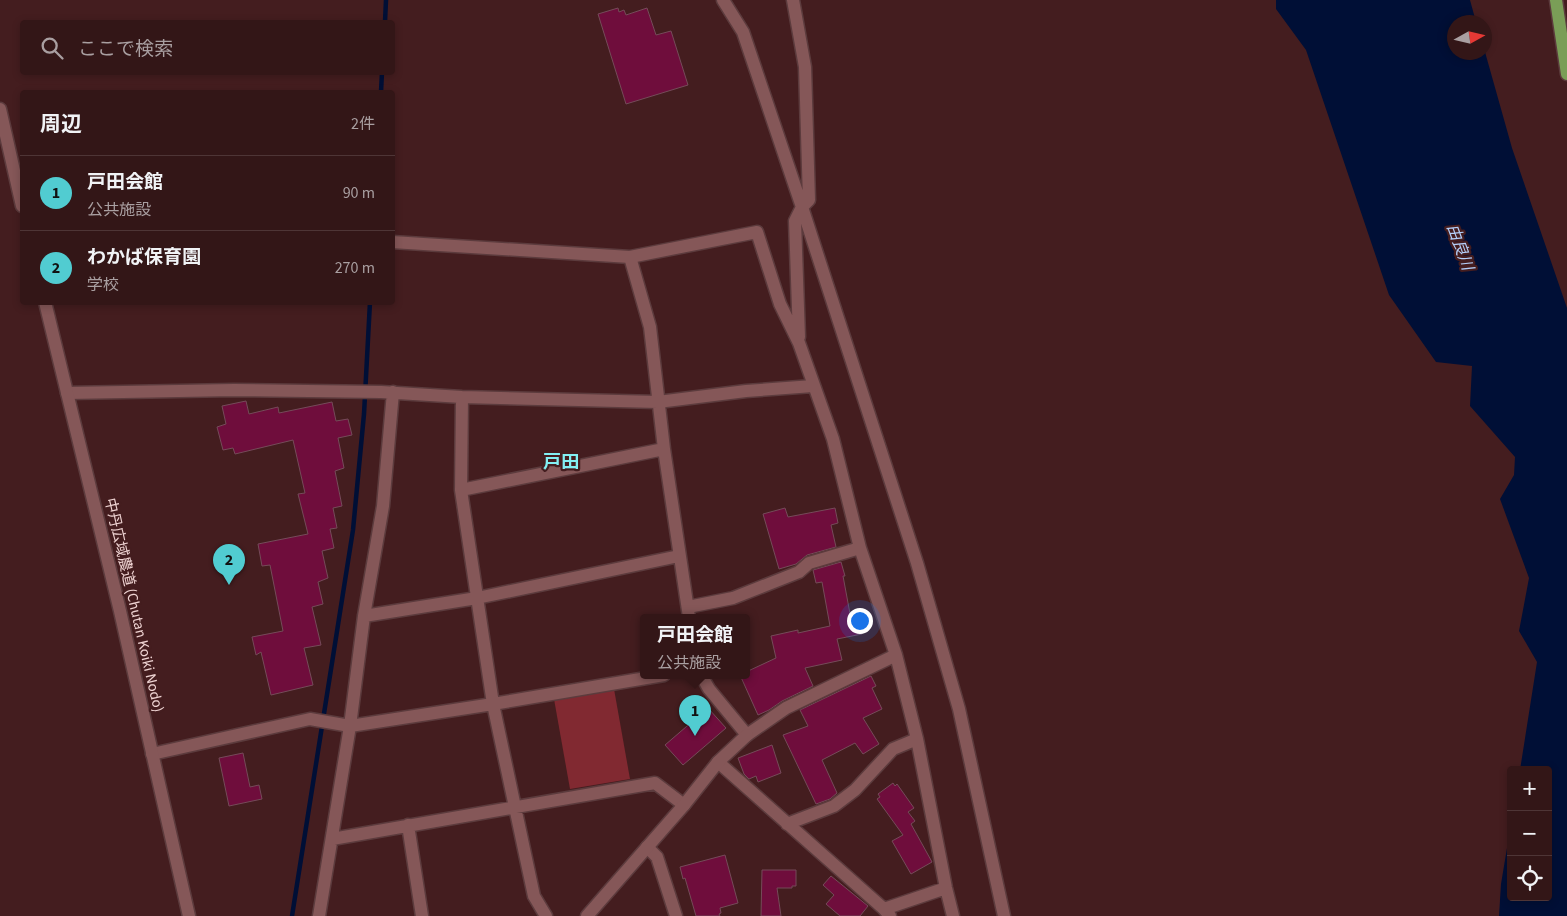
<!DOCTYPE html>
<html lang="ja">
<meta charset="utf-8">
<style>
:root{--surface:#331617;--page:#3b1f20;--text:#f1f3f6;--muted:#a99fa1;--line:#4e3536;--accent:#51ccd1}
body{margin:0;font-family:"Source Sans 3","Noto Sans JP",sans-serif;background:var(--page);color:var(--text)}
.controls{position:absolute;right:15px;bottom:15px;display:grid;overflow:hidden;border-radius:5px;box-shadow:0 2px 8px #0003}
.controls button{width:45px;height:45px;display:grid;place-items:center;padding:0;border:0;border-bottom:1px solid var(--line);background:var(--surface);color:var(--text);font:25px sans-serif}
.compass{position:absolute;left:1447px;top:15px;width:45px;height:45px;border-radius:50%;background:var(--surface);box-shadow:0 2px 8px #0003;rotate:82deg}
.you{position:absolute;left:859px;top:620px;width:18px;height:18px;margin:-12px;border:4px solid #fff;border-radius:50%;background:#1a73e8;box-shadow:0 0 0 8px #1a73e833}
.badge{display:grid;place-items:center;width:32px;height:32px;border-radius:50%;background:var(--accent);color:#111;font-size:16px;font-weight:700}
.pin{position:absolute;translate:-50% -41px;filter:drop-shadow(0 1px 2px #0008)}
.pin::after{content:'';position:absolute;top:26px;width:18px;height:15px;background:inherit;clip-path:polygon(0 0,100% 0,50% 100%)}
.popup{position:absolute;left:640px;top:614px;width:110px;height:65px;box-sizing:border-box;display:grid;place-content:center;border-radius:5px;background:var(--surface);filter:drop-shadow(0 1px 4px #0005);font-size:16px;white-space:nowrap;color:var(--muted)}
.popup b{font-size:19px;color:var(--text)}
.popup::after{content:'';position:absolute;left:50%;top:100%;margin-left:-10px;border:10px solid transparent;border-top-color:var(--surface)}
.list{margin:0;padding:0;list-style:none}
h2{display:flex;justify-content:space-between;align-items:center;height:65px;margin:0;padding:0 20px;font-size:21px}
h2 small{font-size:16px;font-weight:400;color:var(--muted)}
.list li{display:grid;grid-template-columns:32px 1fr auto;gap:15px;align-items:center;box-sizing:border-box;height:75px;padding:0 20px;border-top:1px solid var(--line)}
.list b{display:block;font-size:19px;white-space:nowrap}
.list p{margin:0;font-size:16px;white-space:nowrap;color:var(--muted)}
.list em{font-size:16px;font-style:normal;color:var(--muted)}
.icon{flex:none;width:28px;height:28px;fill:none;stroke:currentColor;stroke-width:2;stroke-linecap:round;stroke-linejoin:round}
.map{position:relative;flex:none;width:1567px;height:916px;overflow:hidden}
.search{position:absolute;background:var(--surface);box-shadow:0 2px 8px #0003;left:20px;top:20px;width:375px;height:55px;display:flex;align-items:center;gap:12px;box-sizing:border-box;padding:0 18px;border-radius:5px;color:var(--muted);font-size:19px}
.panel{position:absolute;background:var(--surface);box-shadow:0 2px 8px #0003;left:20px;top:90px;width:375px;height:215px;border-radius:5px}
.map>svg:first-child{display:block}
.green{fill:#812931}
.water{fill:#000f36}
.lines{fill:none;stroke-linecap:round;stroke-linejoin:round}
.stream{stroke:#000f36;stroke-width:4.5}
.building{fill:#6f0d3c;stroke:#754b59}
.minor-casing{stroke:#5c3b3d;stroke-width:15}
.tertiary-casing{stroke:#5c3b3d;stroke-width:15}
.primary-casing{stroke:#5c3b3d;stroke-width:15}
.minor{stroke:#855758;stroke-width:12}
.tertiary{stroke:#855758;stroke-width:12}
.primary{stroke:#7a9e57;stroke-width:12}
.labels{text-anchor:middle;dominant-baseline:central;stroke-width:4.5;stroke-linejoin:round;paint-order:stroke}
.street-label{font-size:15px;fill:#efd4d3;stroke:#441d1f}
.water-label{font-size:16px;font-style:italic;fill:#b3cef8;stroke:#441d1f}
.quarter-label{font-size:18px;font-weight:bold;fill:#83eff3;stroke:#441d1f}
</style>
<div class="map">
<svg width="1567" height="916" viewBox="0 0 1567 916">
<rect width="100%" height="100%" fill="#441d1f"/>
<!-- green -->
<path class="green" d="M 614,689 L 630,779 L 570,789 L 554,699 Z"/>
<!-- water -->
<path class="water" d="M 1276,0 L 1470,0 L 1476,22 L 1454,22 L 1454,52 L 1485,52 L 1512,148 L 1567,308 L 1567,916 L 1499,916 L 1501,884 L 1511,824 L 1511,897 L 1548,897 L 1548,770 L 1520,770 L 1537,662 L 1519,631 L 1529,578 L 1500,499 L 1514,475 L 1515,457 L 1470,406 L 1472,366 L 1436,362 L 1389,295 L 1306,50 L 1276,9 Z"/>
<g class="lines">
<!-- stream -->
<path class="stream" d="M 385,22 L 386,0
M 381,92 L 382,72
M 292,916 L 353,530 L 364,414 L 370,302"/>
</g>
<!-- building -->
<path class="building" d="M 618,8 L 619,12 L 624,10 L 626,15 L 647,8 L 656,35 L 671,31 L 688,85 L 626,104 L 598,14 Z
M 246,401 L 249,414 L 278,407 L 279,413 L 332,402 L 336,421 L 348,419 L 352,435 L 338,438 L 344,468 L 335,471 L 342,506 L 333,508 L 337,528 L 330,529 L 334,548 L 322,551 L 328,578 L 318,582 L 323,604 L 312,607 L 321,645 L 304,648 L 313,685 L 271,695 L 261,652 L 256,655 L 252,637 L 283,631 L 270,565 L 262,566 L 258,544 L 308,534 L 298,494 L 305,493 L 293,440 L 235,454 L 233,448 L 223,450 L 217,427 L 226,424 L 222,406 Z
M 785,508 L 788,517 L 835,508 L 838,523 L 831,525 L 836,547 L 807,555 L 796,564 L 779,569 L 763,514 Z
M 841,562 L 845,576 L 843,576 L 851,619 L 859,618 L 862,634 L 837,639 L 842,660 L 805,668 L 813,686 L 782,701 L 769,710 L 758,715 L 740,675 L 746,675 L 746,672 L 776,658 L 771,636 L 798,630 L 798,633 L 830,626 L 822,582 L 816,583 L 813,570 Z
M 871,676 L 876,686 L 872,688 L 882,709 L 863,718 L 879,744 L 863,754 L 855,743 L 822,760 L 837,793 L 830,799 L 816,804 L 783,735 L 808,726 L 800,710 Z
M 708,708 L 726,728 L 683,765 L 665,745 Z
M 772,745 L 781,773 L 758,782 L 756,776 L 749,779 L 744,774 L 738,758 Z
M 243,753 L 250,787 L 259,785 L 262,799 L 229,806 L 219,758 Z
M 893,783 L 895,786 L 897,784 L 914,808 L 908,812 L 915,821 L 911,824 L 932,862 L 911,874 L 892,841 L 903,835 L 877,799 L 880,797 L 878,794 Z
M 725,855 L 738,903 L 720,908 L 721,913 L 719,914 L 720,916 L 696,916 L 685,878 L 683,879 L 680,867 Z
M 762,870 L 796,870 L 796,886 L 792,886 L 792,888 L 777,888 L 781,916 L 761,916 Z
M 831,876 L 868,906 L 860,916 L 840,916 L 826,904 L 834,895 L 823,885 Z"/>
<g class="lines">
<defs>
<path id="minor" d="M 723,0 L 743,32 L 802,207 L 917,563 L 959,709 L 1004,916
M 793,0 L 805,67 L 809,200 L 802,207 L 795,221 L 799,337
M 392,242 L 630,257 L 757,232 L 780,304 L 799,343 L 833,439 L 860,548 L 896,655 L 917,739 L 946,888 L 953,916
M 630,257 L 650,327 L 664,449 L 689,617
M 67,393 L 234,390 L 381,392 L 462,397 L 658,402 L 746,391 L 813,386
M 462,397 L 461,490 L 493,704 L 534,896 L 546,916
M 461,490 L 664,449
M 688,607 L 733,598 L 799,572 L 809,563 L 860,548
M 364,616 L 477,598 L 679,556
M 701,675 L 709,689 L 747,735 L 786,708 L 896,655
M 152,754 L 310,719 L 350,726 L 493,704 L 664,675
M 718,762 L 884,909 L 890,916
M 787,824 L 834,806 L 855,790 L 893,749 L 917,739
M 408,825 L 422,916
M 332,839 L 655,783 L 684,805
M 647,847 L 657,857 L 676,916
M 884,909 L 946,888
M 319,916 L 350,726 L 364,616 L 383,506 L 393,392"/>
<path id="tertiary" d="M 0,109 L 22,206
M 45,302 L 120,611 L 189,916
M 587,916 L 684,805 L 718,762 L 747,735"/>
<path id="primary" d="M 1556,0 L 1567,74"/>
</defs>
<!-- minor casing -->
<use href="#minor" class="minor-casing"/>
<!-- tertiary casing -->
<use href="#tertiary" class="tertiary-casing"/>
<!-- primary casing -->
<use href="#primary" class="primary-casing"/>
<!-- minor -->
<use href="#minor" class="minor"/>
<!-- tertiary -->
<use href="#tertiary" class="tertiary"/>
<!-- primary -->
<use href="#primary" class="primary"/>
</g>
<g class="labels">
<!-- street labels -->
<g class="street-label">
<text transform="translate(134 605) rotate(77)">中丹広域農道 (Chutan Koiki Nodo)</text>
</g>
<!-- water labels -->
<g class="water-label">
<text transform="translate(1460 247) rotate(70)">由良川</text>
</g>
<!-- quarter labels -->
<g class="quarter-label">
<text x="561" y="462">戸田</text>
</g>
</g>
</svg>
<div class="controls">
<button>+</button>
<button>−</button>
<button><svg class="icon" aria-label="locate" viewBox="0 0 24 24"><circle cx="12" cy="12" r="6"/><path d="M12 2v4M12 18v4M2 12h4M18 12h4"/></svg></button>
</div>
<svg class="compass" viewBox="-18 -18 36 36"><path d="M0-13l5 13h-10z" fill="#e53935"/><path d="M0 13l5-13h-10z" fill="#a99fa1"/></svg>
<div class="you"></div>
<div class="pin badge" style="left:695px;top:736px">1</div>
<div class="popup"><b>戸田会館</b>公共施設</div>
<div class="pin badge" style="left:229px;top:585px">2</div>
<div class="search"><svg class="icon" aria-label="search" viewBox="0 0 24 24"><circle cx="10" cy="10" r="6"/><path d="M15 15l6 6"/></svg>ここで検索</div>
<section class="panel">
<h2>周辺<small>2件</small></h2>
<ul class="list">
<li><span class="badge">1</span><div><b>戸田会館</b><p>公共施設</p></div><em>90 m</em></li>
<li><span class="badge">2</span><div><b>わかば保育園</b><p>学校</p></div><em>270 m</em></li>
</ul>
</section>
</div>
